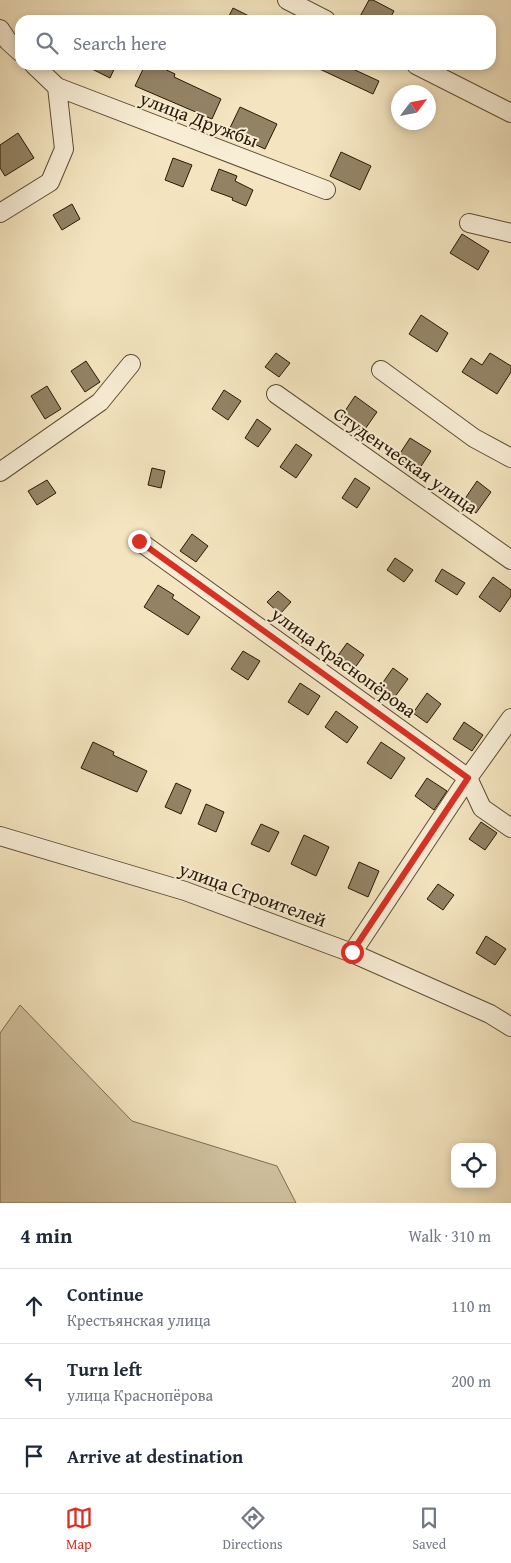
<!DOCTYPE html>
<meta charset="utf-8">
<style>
:root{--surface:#fff;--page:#f2f2f3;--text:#1f2937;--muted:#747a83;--line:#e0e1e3;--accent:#d93025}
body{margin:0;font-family:"Gentium Book Plus",serif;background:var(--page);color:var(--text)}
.controls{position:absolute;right:15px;bottom:15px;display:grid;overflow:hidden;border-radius:10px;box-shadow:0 2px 8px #0003}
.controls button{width:45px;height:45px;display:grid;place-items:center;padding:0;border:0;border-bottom:1px solid var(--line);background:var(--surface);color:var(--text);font:25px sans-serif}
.compass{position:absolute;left:391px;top:85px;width:45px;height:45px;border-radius:50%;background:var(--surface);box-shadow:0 2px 8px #0003;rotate:58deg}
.stop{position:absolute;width:15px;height:15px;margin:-11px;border:4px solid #d93025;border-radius:50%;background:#fff}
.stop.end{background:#d93025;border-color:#fff;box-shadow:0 1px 5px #0008}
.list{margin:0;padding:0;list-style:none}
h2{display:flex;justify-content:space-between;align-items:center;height:65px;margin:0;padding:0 20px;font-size:21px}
h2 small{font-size:16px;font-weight:400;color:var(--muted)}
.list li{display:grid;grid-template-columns:32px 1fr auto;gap:15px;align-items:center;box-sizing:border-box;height:75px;padding:0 20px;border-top:1px solid var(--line)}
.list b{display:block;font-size:19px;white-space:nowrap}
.list p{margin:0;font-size:16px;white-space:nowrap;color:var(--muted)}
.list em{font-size:16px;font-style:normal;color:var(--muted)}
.icon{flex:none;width:28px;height:28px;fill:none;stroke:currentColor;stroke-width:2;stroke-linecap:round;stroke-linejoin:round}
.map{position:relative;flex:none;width:511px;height:1203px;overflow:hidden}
.search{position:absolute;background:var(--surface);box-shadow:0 2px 8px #0003;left:15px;right:15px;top:15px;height:55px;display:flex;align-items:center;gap:12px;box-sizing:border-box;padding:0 18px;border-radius:15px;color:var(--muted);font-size:19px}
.sheet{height:290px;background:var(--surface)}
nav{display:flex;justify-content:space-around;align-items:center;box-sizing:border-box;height:70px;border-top:1px solid var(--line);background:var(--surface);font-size:14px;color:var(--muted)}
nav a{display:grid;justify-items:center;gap:2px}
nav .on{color:var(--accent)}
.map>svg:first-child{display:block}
.green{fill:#d1c2a0;stroke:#7d6e52}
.building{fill:#938365;stroke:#291903}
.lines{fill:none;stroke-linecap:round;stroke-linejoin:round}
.minor-casing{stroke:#5c4c32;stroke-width:20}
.minor{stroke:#f8eed6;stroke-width:18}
.route{stroke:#d93025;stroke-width:6}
.labels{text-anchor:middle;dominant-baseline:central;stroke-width:4;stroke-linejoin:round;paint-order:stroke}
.street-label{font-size:19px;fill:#291903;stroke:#f8eed6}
</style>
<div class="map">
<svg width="511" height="1203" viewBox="0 0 511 1203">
<rect width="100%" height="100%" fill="#f4e5c0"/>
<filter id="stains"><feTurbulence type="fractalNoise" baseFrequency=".004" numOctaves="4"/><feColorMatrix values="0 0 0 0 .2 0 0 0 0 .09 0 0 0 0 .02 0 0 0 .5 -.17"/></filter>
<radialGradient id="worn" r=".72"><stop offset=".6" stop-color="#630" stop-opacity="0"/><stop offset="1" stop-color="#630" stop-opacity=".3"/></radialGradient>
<!-- green -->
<path class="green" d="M 20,1005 L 132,1121 L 277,1166 L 296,1203 L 0,1203 L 0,1033 Z"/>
<!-- building -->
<path class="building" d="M 369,0 L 373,0 L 394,11 L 389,20 L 358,20 Z
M 233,8 L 257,20 L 227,20 Z
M 84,65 L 116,65 L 110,78 Z
M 145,65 L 156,65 L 175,74 L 174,77 L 221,99 L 212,119 L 135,86 Z
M 311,65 L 344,65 L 379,81 L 373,94 Z
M 240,107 L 277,124 L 265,149 L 228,132 Z
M 18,133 L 34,158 L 5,176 L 0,168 L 0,145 Z
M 341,152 L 371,166 L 360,190 L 330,176 Z
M 173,158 L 192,165 L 183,187 L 165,180 Z
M 219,169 L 237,176 L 235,181 L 253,190 L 246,206 L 232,200 L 233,198 L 211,190 Z
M 72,204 L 80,219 L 62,230 L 53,215 Z
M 462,234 L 489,251 L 478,270 L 450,253 Z
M 421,315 L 448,333 L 437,352 L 409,334 Z
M 276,353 L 290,363 L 279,377 L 265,367 Z
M 490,353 L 511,366 L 511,372 L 497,394 L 462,372 L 471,358 L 482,365 Z
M 86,361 L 100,382 L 85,392 L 71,371 Z
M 47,386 L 61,409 L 45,419 L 31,396 Z
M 224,390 L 241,401 L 228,420 L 212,409 Z
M 355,396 L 377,412 L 363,432 L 341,417 Z
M 257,419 L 271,429 L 258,447 L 245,438 Z
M 410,438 L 431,451 L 418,471 L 397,458 Z
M 296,444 L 312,455 L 296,478 L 280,467 Z
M 152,468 L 165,471 L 161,488 L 148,485 Z
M 355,478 L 370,488 L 357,508 L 342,498 Z
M 47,480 L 56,493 L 37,505 L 28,491 Z
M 477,481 L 491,492 L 476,513 L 462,503 Z
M 192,534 L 208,546 L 196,562 L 180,551 Z
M 395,558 L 413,570 L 404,582 L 387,570 Z
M 442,569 L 465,583 L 457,595 L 435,581 Z
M 493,577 L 511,590 L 511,596 L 500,612 L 479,597 Z
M 158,585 L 174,595 L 172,598 L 200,617 L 188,635 L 144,607 Z
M 278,591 L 291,602 L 280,614 L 267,602 Z
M 347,643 L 364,655 L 354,669 L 337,657 Z
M 243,651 L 260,661 L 248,680 L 231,669 Z
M 393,668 L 408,679 L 394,698 L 379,688 Z
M 300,683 L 320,696 L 308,715 L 288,702 Z
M 427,693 L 441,704 L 427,723 L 413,713 Z
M 336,711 L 358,727 L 347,743 L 325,727 Z
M 464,722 L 483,735 L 472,751 L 453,739 Z
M 93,742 L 114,752 L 113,755 L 147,771 L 137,792 L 81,768 Z
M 381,742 L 405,758 L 391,779 L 367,763 Z
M 427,778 L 447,791 L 434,810 L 415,796 Z
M 176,783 L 191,790 L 181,814 L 165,807 Z
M 206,804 L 224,812 L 216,832 L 198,824 Z
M 481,822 L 497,833 L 485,850 L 469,839 Z
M 261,824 L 279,832 L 269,852 L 251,844 Z
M 304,835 L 329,847 L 316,876 L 291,864 Z
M 359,862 L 379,871 L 368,897 L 348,888 Z
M 438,884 L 454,895 L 443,910 L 427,899 Z
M 486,936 L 506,949 L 495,965 L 476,953 Z"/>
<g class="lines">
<defs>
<path id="minor" d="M 287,0 L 326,20
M 0,29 L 8,41 L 20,52
M 416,65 L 511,113
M 57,87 L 326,190
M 0,213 L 50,182 L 64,149 L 57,87 L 34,65
M 469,223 L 511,233
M 381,370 L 474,438 L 511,458
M 276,394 L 511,560
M 0,472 L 100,402 L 131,364
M 139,541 L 468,778 L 482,808 L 511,828
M 0,836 L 185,891 L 352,953 L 490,1014 L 511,1027
M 352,953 L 468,778 L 511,718"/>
</defs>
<!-- minor casing -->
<use href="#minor" class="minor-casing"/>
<!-- minor -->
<use href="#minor" class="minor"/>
</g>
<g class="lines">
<!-- route -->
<path class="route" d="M 139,541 L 468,778 L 352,952"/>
</g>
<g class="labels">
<!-- street labels -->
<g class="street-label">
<text transform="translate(199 119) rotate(21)">улица Дружбы</text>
<text transform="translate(406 460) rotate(35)">Студенческая улица</text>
<text transform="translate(344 662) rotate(36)">улица Краснопёрова</text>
<text transform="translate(253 894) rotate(20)">улица Строителей</text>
</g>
</g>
<rect width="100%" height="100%" filter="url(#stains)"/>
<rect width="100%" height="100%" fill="url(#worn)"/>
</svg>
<div class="controls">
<button><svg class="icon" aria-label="locate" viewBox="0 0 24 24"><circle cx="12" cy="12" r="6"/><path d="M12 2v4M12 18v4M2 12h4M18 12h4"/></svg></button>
</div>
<svg class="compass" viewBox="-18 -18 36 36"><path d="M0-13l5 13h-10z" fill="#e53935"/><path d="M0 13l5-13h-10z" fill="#747a83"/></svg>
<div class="stop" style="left:352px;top:952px"></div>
<div class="stop end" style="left:139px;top:541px"></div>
<div class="search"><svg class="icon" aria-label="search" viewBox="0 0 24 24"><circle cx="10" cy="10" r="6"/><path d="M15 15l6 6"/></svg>Search here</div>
</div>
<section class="sheet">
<h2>4 min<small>Walk · 310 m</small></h2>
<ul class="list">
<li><svg class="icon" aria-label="ahead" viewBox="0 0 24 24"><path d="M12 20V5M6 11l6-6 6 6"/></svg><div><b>Continue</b><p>Крестьянская улица</p></div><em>110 m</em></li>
<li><svg class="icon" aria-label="left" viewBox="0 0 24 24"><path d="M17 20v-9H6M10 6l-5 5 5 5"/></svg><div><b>Turn left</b><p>улица Краснопёрова</p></div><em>200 m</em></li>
<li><svg class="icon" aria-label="arrive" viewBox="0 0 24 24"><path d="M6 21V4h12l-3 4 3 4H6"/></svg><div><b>Arrive at destination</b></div></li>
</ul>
</section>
<nav>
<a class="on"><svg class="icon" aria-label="map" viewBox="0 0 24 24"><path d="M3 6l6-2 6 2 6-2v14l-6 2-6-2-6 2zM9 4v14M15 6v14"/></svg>Map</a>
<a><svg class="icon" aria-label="directions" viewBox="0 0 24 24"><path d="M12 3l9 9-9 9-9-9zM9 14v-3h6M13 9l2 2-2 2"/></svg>Directions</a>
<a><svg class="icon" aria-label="saved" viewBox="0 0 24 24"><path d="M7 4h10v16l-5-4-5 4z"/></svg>Saved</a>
</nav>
